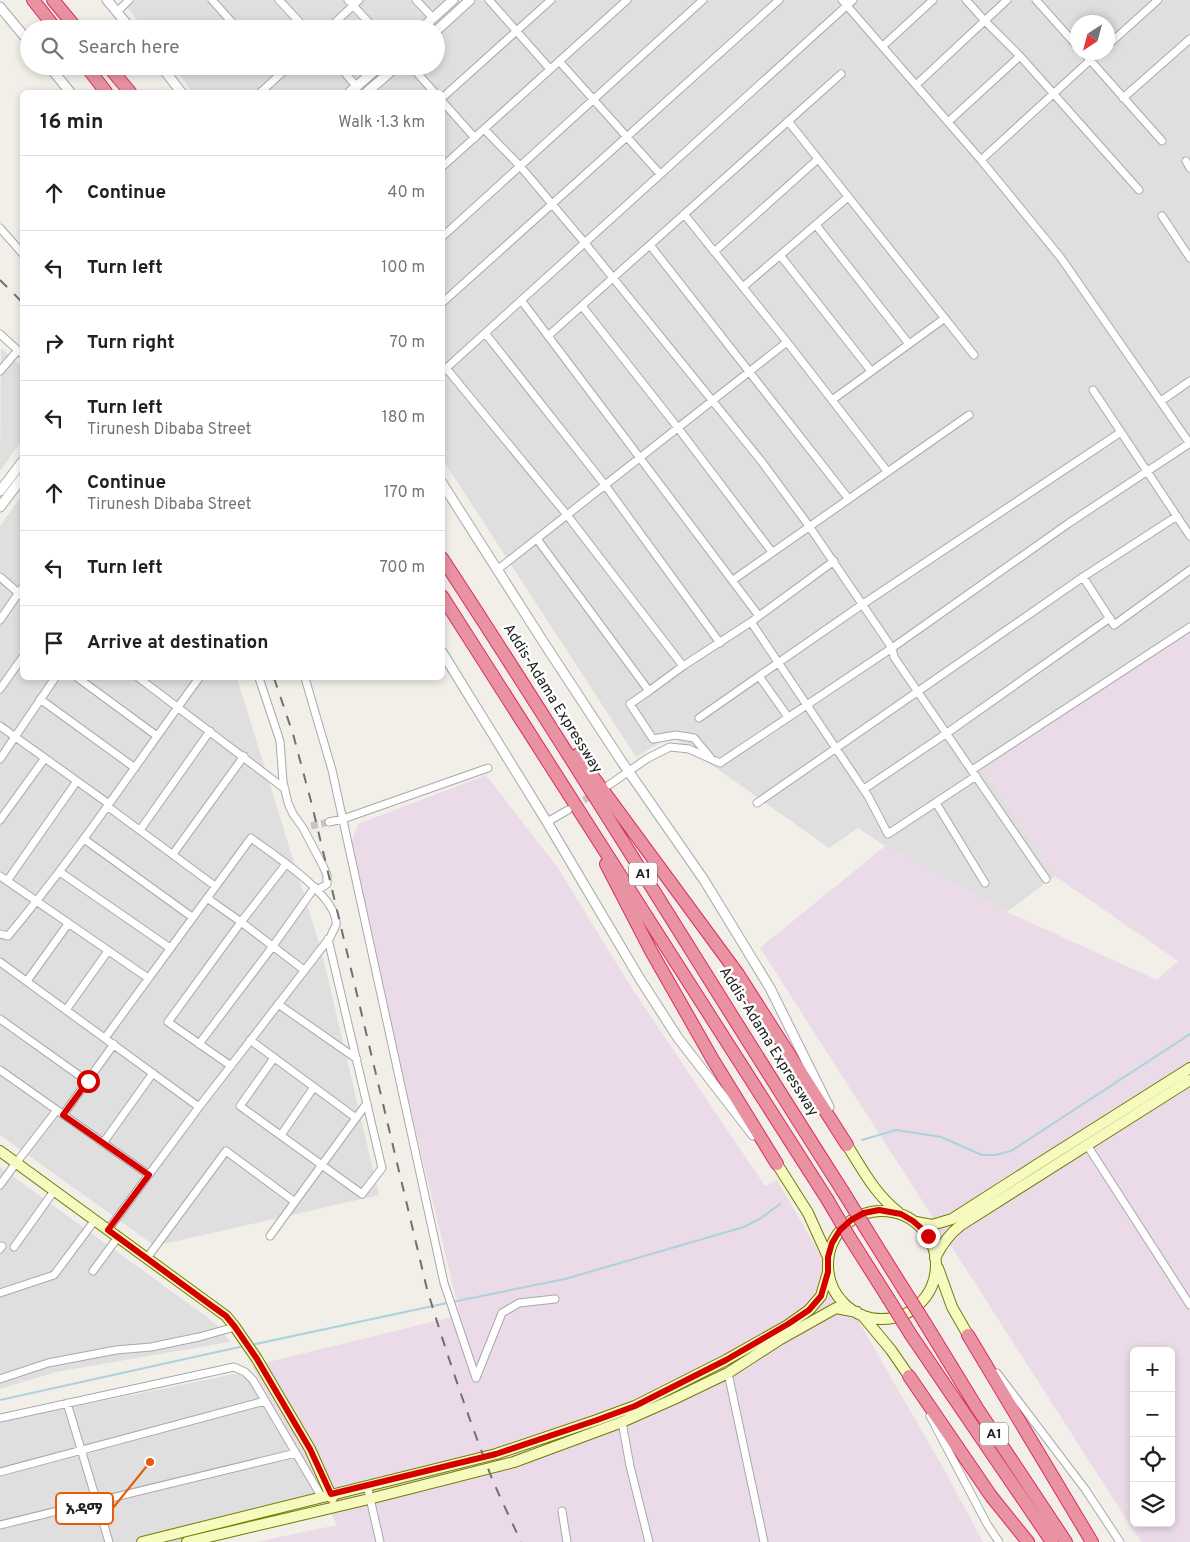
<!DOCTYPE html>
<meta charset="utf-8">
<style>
:root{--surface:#fff;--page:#f6f6f6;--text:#202124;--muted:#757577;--line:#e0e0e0}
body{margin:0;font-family:Overpass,"Noto Sans Ethiopic",sans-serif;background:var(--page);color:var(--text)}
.controls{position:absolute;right:15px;bottom:15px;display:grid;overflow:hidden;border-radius:8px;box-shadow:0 2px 8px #0003}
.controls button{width:45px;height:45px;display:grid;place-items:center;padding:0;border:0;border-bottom:1px solid var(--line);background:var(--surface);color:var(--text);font:25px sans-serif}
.compass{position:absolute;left:1070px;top:15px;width:45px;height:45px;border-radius:50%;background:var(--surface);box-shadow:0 2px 8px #0003;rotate:216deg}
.stop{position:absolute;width:15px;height:15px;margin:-11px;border:4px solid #d40000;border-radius:50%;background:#fff}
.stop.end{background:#d40000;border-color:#fff;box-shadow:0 1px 5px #0008}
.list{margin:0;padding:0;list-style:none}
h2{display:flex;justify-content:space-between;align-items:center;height:65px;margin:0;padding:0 20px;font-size:21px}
h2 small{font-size:16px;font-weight:400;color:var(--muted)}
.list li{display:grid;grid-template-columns:32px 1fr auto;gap:15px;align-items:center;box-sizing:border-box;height:75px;padding:0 20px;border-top:1px solid var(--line)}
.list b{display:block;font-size:19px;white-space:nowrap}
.list p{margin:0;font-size:16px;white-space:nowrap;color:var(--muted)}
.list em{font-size:16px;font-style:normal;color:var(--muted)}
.icon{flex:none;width:28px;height:28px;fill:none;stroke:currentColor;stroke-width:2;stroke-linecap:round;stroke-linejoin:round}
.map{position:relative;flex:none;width:1190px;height:1542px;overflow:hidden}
.search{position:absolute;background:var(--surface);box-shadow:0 2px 8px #0003;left:20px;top:20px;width:425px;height:55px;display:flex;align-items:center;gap:12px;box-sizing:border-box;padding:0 18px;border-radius:28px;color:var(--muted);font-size:19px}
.panel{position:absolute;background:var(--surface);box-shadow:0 2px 8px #0003;left:20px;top:90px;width:425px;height:590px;border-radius:8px}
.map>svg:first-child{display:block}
.residential{fill:#e0dfdf;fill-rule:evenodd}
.industrial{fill:#ebdbe8;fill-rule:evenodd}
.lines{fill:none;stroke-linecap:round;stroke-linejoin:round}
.stream{stroke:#aad3df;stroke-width:2}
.minor-tunnel{stroke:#c8c6c1;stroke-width:7;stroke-dasharray:7 3.5;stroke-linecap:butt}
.minor-casing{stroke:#a9a9a9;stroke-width:9}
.tertiary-casing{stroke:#a9a9a9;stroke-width:11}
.secondary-casing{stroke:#707d05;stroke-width:12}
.motorway-casing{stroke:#dc2a67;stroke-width:14}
.minor{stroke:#fff;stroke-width:7}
.tertiary{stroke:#fff;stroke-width:9}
.secondary{stroke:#f7fabf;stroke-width:10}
.motorway{stroke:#e892a2;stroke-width:12}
.rail{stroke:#707070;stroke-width:2;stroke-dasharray:10 10;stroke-linecap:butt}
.motorway-bridge-casing{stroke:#dc2a67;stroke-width:14;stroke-linecap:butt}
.motorway-bridge{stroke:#e892a2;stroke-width:12}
.route{stroke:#d40000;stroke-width:6}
.labels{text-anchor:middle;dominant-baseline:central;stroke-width:5;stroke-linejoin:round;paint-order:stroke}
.shield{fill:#fff;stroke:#646464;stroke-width:1}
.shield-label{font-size:14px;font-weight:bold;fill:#222}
.street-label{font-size:15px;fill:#222;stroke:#fff}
.leader{fill:none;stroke:#e8590c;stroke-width:2}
.callout-dot{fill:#e8590c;stroke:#fff;stroke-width:2}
.callout{fill:#fff;stroke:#e8590c;stroke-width:2}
.callout-label{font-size:16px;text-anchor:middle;font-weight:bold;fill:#222}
</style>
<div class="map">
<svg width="1190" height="1542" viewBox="0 0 1190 1542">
<rect width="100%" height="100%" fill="#f2efe9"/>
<!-- residential -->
<path class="residential" d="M 121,0 L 1190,0 L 1190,632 L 982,767 L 1055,876 L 1007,912 L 885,846 L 858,828 L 829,848 L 671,736 L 636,757 L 443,460 L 442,92 L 192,92 L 174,66 L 436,66 L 436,29 L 145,29 ZM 1078,22 L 1108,22 L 1108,52 L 1078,52 Z
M 1,348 L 22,367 L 22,440 L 0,471 Z
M 22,495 L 22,678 L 237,678 L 322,953 L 379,1195 L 155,1246 L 0,1135 L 0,526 Z
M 0,1167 L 207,1317 L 218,1326 L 230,1342 L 56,1372 L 0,1389 Z
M 249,1371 L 323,1503 L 184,1542 L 0,1542 L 0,1422 Z"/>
<!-- industrial -->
<path class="industrial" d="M 1190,632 L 1190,1542 L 1141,1542 L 760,948 L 885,846 L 1007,912 L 1157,980 L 1178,961 L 1055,876 L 982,767 ZM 1134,1351 L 1171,1351 L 1171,1523 L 1134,1523 Z
M 486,775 L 558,868 L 631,987 L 765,1186 L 777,1180 L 945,1471 L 983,1542 L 256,1542 L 337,1525 L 252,1366 L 460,1315 L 353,868 L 352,841 L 358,824 Z"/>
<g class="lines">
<!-- stream -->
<path class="stream" d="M 862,1140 L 896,1130 L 941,1137 L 982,1155 L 995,1155 L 1011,1151 L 1190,1034
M 452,1302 L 565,1279 L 744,1227 L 761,1218 L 780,1204
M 251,1345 L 447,1303
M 0,1400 L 244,1346"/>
<!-- minor-tunnel -->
<path class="minor-tunnel" d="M 575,806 L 595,793
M 311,826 L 329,822"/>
<defs>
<path id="minor" d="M 212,0 L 238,29
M 279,0 L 306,29
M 348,0 L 375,29
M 416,0 L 433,18
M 489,0 L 550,69
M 842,0 L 981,160 L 1061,258 L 1190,444
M 966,0 L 985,21 L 1020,56 L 1139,190
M 1036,0 L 1078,47
M 117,12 L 129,0
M 328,29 L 359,0
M 1108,45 L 1158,0
M 883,46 L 933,0
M 1083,52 L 1162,141
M 559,61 L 660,174
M 271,66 L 279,75
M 339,66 L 357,87
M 411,66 L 434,92
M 916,85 L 1007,0
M 261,92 L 289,66
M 442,98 L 551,0
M 1123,98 L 1190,39
M 442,101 L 475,138
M 788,121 L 974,355
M 948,122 L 1020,56
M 484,129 L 520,166 L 584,242 L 762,462 L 809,526 L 892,648 L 894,657 L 1046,879
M 981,160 L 1099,52
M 1186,161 L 1190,168
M 442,167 L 627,0
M 684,214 L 787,342 L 887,471
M 1162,216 L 1190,258
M 816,225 L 909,344
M 0,228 L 22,253
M 442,237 L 703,0
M 650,245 L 848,498
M 714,252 L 818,159
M 780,255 L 871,371
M 743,287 L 848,197
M 521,300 L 759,616
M 442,303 L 779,0
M 582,306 L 678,428 L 772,552
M 485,333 L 605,485 L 720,643
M 0,334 L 22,354
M 548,336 L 841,74
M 446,368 L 567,515 L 683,666
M 0,371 L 18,350
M 442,372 L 853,0
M 1093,390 L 1190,536
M 832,400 L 945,318
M 1161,401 L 1190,381
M 537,539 L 649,691 L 630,704 L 653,739 L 676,735 L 694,738 L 710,757
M 497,570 L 787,342
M 0,577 L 22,596
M 1083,577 L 1114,625 L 1190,570
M 733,580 L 969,415
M 0,620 L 22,588
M 751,622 L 868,796 L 888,834 L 976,776
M 759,676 L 863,604 L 1121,432
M 78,678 L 157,736
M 139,678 L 285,789
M 259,678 L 280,741 L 283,782 L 288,803 L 293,814 L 303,828 L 323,866 L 327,875 L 327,884 L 318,890
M 305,678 L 332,770 L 444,1283 L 476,1378
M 0,689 L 22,658
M 649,691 L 683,666 L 751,622 L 834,561
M 40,699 L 135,768
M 699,718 L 759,676 L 788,717
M 0,726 L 109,804
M 0,759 L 55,678
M 972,770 L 1190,627
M 609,785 L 648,758 L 670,747 L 689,749 L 720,763 L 892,648 L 1069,523 L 1190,443
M 864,789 L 947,733 L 1110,618
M 757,803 L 1083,577 L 1177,516
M 936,803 L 985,883
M 107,806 L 215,886
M 0,820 L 45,758
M 329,822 L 343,819 L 488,768
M 547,822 L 568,810
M 140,830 L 210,731
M 84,839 L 192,917
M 173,854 L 244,756
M 60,872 L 170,948
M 0,876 L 148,978
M 7,881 L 77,781
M 207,898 L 241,922 L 304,970
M 0,934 L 8,936 C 77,854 136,764 199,678
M 0,962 L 199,1107
M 27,981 L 68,924
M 278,1004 L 357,1059
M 66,1010 L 108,951
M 0,1019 L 87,1081
M 105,1038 L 251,838 C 272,854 339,896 336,925 C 335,928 332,932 331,936 L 199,1107 L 108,1230
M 250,1040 L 356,1118
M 199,1044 L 273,946 L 315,887
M 274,1058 L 240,1106 L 362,1194 L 382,1168 L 328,939
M 231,1066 L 168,1022 L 241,922 L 286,864
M 0,1070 L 149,1175
M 63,1115 L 114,1044
M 281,1135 L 314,1087
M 103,1143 L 153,1073
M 1087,1145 L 1190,1305
M 0,1185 L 16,1163 L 57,1110
M 270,1236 L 367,1103
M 14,1247 L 54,1191
M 0,1249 L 2,1246
M 147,1258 L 226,1151 L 295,1202
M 93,1271 L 118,1237
M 0,1293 L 54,1275 L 95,1220
M 728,1373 L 764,1542
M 997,1373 L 1085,1489 L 1120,1542
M 476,1378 L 502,1313 L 519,1303 L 555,1299
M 0,1379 L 48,1363 L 116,1350 L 151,1347 L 199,1337 L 235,1327
M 67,1403 L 109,1542
M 930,1416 L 987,1524 L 999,1542
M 0,1418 L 234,1367 L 245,1372 L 253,1380 L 321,1496
M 622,1422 L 630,1466 L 649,1542
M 0,1472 L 265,1401
M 367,1485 L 380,1542
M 562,1511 L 567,1542
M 0,1525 L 296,1453"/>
<path id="tertiary" d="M 107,0 L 131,29
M 0,7 L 29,42
M 421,29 L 453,0
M 436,31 L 470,0
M 49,66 L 70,92
M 161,66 L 181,92
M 350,92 L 380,66
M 367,92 L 397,66
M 442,483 L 544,643 L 622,762 L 704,880 L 770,988 L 829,1107
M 0,491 L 22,462
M 0,507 L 22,478
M 442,652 L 547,822 L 640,979 L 678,1038 L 753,1135"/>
<path id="secondary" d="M 847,1145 C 862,1169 875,1194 898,1212
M 0,1151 L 226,1316 L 235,1327 L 257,1359 L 310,1449 L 332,1498
M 777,1164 L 808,1213 L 828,1257
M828 1265a54 54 0 1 1 108 0a54 54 0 1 1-108 0Z
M 916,1222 L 932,1225 L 952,1219 L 1038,1164 L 1190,1068
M 935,1258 C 942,1244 949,1234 961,1225 L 1190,1080
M 938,1268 L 952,1307 L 968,1335
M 862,1315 L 891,1350 L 909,1376
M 142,1542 L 496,1454 L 597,1420 L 635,1406 L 726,1360 L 788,1325 L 809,1310 L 821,1296 L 828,1272
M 187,1542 L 369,1499 L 514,1462 L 622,1422 L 674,1399 L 728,1373 L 779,1340 L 836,1308 L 857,1312"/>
<path id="motorway" d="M 33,0 L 56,29
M 53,0 L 77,29
M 86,66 L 106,92
M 108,66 L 130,92
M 442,558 C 579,767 708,980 842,1190
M 442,596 L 827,1199
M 577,755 L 738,974 L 847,1145
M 606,864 L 651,951 L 713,1060 L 777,1164
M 868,1232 L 903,1288
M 850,1238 L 888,1298
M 925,1323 L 977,1408 L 1066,1542
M 911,1335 L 1052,1542
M 968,1335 L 1092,1542
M 909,1376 L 991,1496 L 1028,1542"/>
</defs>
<!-- minor casing -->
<use href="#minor" class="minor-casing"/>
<!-- tertiary casing -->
<use href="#tertiary" class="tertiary-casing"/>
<!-- secondary casing -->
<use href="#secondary" class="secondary-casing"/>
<!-- motorway casing -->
<use href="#motorway" class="motorway-casing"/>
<!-- minor -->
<use href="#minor" class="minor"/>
<!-- tertiary -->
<use href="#tertiary" class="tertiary"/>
<!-- secondary -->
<use href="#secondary" class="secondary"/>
<!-- motorway -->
<use href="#motorway" class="motorway"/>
<!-- rail -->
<path class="rail" d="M 0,280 L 22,302
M 274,678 L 293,734 L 312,805 L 427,1289 C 446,1352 467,1414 491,1476 C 500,1498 511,1520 521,1542"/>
<defs>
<path id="motorway-bridge" d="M 842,1190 L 868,1232
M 827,1199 L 850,1238
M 903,1288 L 925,1323
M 888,1298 L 911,1335"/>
</defs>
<!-- motorway-bridge casing -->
<use href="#motorway-bridge" class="motorway-bridge-casing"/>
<!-- motorway-bridge -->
<use href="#motorway-bridge" class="motorway-bridge"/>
</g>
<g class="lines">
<!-- route -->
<path class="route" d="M 88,1081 L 63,1115 L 149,1175 L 108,1230 L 212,1306 L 226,1316 L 235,1327 L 257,1359 L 310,1449 L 331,1494 L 496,1454 L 597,1420 L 635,1406 L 726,1360 L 788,1324 L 809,1310 L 821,1296 L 828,1272 L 828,1257 L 832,1243 L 840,1230 L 851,1220 L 864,1213 L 879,1210 L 901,1214 L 913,1221 L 921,1228 L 928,1236"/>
</g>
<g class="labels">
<!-- shield labels -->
<g class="shield">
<rect x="629" y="862.5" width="28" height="23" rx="4"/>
<rect x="980" y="1422.5" width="28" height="23" rx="4"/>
</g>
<g class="shield-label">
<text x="643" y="874">A1</text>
<text x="994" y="1434">A1</text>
</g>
<!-- street labels -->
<g class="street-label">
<text transform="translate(552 699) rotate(58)">Addis-Adama Expressway</text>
<text transform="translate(768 1042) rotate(58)">Addis-Adama Expressway</text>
</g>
</g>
<!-- callouts -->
<path class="leader" d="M150 1462L113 1508"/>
<circle class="callout-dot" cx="150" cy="1462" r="5"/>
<rect class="callout" x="56" y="1493" width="57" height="31" rx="5"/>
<g class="callout-label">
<text x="84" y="1514">አዳማ</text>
</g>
</svg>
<div class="controls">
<button>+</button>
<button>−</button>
<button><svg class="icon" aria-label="locate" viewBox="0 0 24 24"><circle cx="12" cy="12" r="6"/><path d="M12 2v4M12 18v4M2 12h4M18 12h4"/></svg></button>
<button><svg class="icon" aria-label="layers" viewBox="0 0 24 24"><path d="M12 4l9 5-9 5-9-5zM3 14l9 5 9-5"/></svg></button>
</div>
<svg class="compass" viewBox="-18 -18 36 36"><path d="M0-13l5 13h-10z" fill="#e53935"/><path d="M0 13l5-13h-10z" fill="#757577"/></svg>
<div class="stop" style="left:88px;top:1081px"></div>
<div class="stop end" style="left:928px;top:1236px"></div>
<div class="search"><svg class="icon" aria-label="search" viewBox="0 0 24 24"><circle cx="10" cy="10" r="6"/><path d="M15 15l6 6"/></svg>Search here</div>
<section class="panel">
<h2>16 min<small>Walk · 1.3 km</small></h2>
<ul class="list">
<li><svg class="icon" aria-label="ahead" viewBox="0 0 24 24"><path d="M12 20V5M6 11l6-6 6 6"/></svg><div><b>Continue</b></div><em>40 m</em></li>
<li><svg class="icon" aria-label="left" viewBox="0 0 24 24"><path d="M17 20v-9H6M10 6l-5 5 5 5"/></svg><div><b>Turn left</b></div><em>100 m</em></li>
<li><svg class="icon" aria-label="right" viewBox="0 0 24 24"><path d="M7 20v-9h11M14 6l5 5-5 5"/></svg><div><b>Turn right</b></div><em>70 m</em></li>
<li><svg class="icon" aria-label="left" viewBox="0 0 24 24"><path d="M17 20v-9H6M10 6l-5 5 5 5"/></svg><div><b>Turn left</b><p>Tirunesh Dibaba Street</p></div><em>180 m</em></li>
<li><svg class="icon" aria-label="ahead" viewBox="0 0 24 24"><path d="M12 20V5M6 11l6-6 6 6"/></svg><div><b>Continue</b><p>Tirunesh Dibaba Street</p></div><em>170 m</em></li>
<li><svg class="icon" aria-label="left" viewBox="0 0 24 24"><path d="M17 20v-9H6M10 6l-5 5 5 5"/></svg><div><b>Turn left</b></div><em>700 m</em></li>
<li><svg class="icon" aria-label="arrive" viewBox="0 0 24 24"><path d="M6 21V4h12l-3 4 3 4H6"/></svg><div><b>Arrive at destination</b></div></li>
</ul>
</section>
</div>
